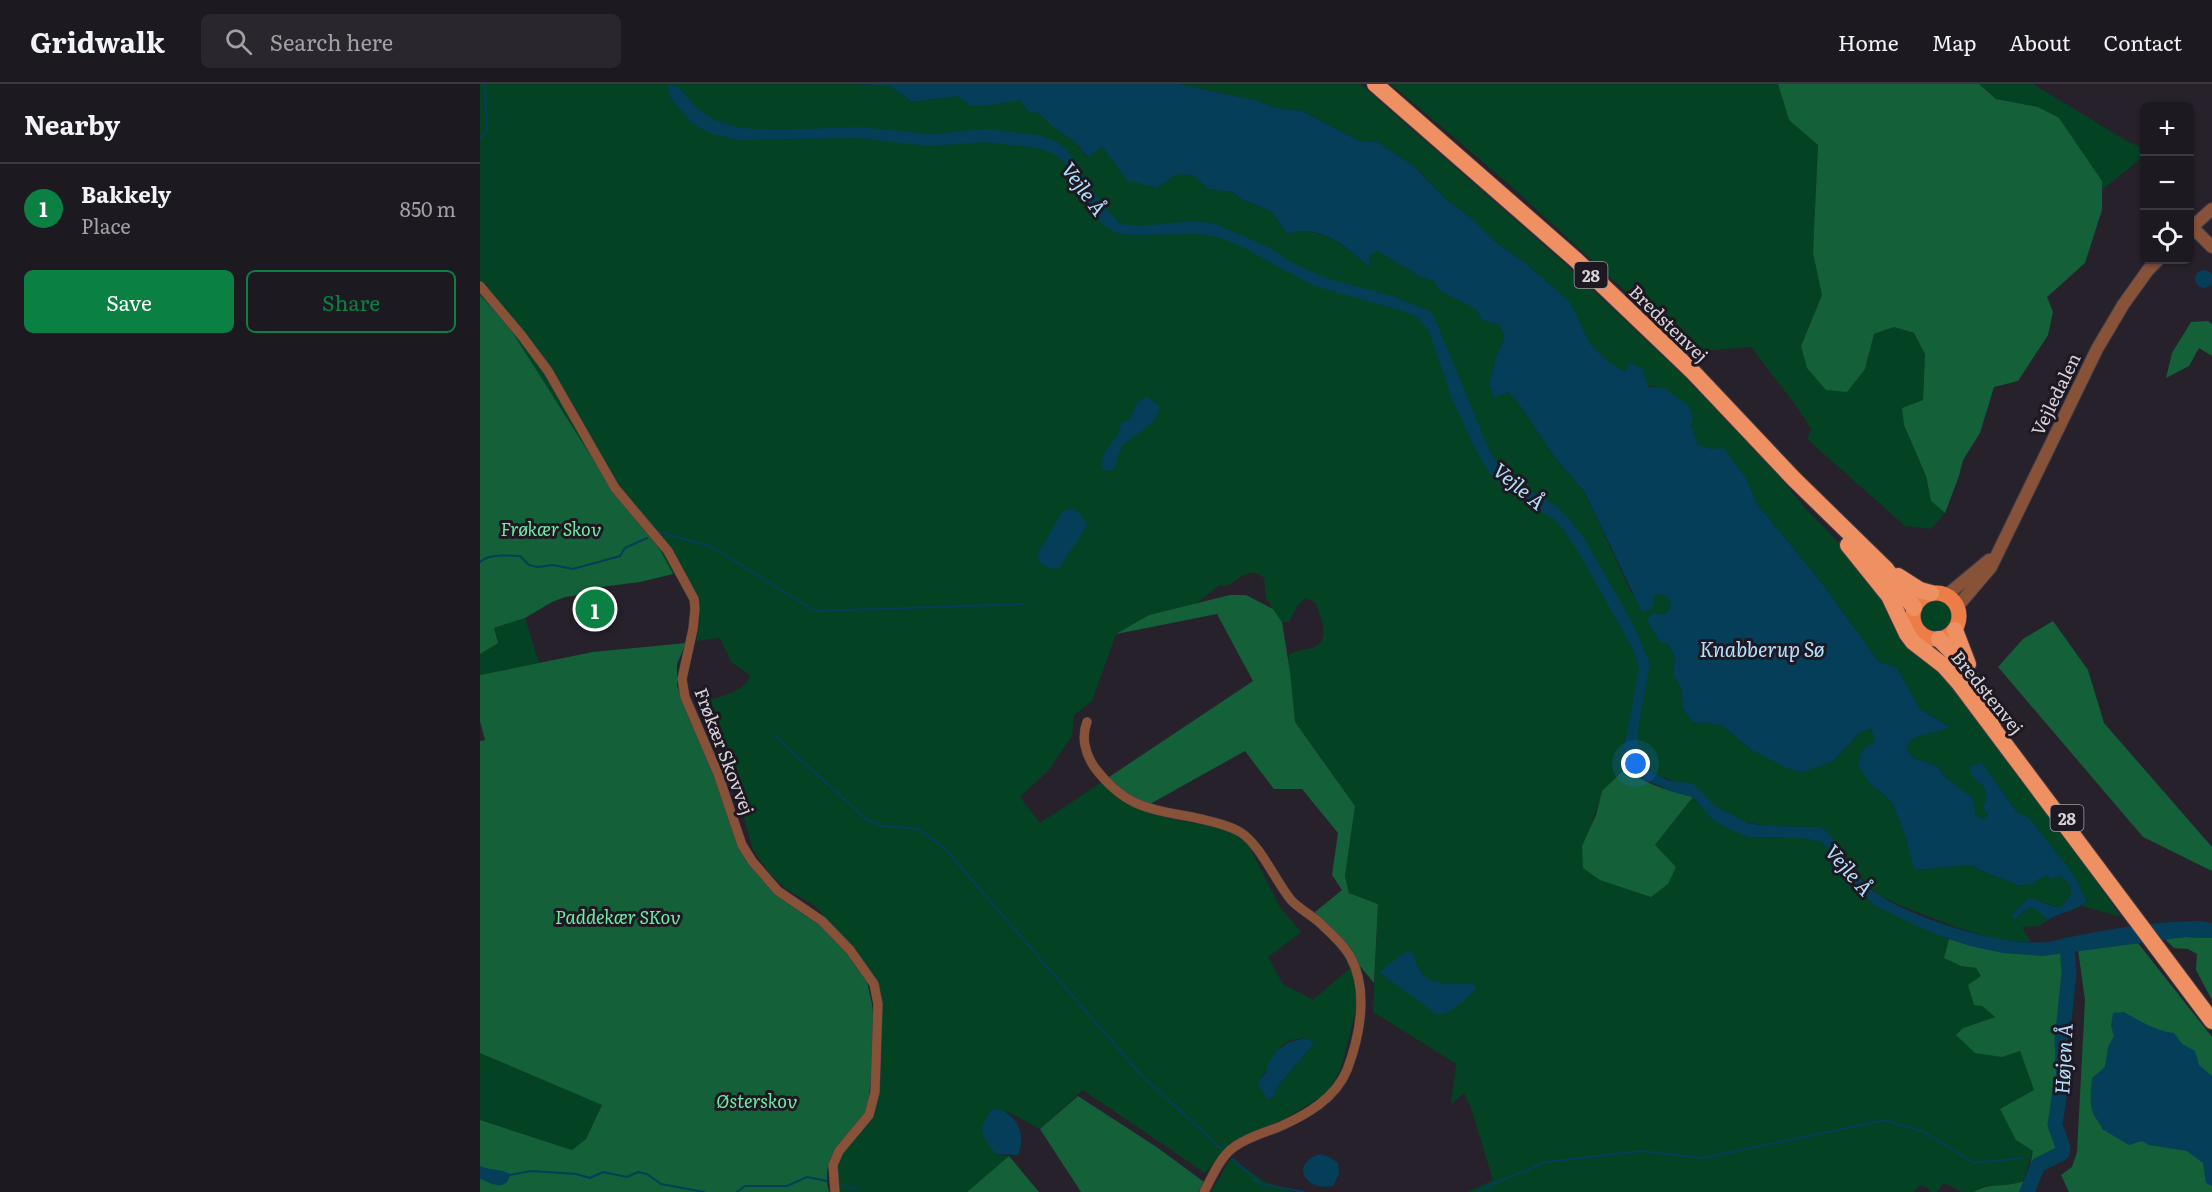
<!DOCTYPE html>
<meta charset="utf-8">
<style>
:root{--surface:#1d1921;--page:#2a262e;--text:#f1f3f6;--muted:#a0a0a5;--line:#3b383f;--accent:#0b8043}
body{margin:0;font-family:Literata,serif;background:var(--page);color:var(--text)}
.controls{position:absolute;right:18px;top:18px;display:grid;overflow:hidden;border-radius:9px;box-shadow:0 2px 4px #0004}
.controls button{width:54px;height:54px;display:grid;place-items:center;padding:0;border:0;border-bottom:2px solid var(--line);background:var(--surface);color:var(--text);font:30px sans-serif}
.you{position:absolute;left:1156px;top:680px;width:21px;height:21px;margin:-15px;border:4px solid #fff;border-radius:50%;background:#1a73e8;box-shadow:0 0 0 9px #1a73e833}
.badge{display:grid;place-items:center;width:39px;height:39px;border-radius:50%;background:var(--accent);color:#fff;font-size:20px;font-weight:700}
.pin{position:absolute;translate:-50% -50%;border:3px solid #fff;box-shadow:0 2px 6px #0006}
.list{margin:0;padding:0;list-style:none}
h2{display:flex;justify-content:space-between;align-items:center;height:78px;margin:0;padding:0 24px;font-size:26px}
h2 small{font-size:20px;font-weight:400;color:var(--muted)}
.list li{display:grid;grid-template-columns:39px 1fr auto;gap:18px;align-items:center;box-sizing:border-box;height:90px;padding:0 24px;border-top:2px solid var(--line)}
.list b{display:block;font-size:22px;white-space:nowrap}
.list p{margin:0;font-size:20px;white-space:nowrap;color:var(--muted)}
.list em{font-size:20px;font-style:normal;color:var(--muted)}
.actions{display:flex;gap:12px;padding:18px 24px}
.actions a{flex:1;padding:14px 0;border:2px solid var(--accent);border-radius:9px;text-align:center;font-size:21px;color:var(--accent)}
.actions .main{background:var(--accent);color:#fff}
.icon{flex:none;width:33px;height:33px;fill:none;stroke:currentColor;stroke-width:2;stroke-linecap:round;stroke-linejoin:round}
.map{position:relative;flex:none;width:1732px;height:1108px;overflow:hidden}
header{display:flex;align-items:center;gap:36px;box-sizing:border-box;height:84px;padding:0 30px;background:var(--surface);border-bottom:2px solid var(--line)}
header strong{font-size:28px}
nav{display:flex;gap:33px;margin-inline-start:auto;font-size:21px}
.search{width:420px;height:54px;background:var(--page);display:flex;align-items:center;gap:15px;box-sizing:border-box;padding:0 21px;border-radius:9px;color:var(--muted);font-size:22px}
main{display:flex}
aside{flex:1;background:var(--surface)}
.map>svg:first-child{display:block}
.green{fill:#044224;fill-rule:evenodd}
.forest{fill:#146039}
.water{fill:#043e59}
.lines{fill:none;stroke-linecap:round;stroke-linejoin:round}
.stream{stroke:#043e59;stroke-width:2}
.river{stroke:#043e59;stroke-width:15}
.minor-casing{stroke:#433d48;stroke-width:10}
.tertiary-casing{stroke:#433d48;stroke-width:14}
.primary-casing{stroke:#433d48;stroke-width:16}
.trunk-casing{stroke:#433d48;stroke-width:18}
.minor{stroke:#885239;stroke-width:9}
.tertiary{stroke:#885239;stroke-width:12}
.primary{stroke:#ec7d46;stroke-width:15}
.trunk{stroke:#ef9062;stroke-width:16}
.labels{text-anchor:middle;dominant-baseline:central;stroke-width:6;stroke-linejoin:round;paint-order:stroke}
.shield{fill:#1e1822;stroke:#a09ba3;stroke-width:1.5}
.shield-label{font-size:16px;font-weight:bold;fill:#d8d3da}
.street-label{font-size:18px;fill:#d8d3da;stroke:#1e1822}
.park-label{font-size:18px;font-style:italic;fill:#71eca4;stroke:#1e1822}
.water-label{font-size:20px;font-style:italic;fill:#b4e0fc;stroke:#1e1822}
</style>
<header>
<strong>Gridwalk</strong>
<div class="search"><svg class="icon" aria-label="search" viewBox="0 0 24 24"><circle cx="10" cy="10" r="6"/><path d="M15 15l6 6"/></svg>Search here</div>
<nav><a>Home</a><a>Map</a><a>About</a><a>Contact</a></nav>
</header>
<main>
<aside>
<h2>Nearby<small></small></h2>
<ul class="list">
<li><span class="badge">1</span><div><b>Bakkely</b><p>Place</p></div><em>850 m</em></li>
</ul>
<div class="actions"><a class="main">Save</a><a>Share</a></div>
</aside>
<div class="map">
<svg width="1732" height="1108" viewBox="0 0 1732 1108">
<rect width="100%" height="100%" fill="#27212c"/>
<!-- green -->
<path class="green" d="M 0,0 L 376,0 L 410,2 L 432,18 L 478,12 L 511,21 L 540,15 L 549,28 L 559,29 L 573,43 L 594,57 L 607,73 L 622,62 L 677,104 L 697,90 L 713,91 L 728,105 L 752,108 L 763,116 L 791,127 L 807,150 C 840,140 866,163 891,184 L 889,170 L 898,167 L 939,192 L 954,197 L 960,207 L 996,225 L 1002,236 L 1019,241 L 1025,252 L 1015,276 L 1009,300 L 1014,313 L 1028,308 L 1037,317 L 1076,375 L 1104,407 L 1152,510 L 1174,513 L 1181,510 L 1186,512 L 1191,519 L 1189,527 L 1182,531 L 1187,559 L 1195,573 L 1193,591 C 1201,602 1204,610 1202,624 L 1212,638 L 1242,641 L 1270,665 L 1348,678 L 1353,677 L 1378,650 L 1391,644 L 1395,658 L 1389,698 L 1412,718 L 1425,752 L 1434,786 L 1492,781 C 1506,792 1523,793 1539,802 L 1553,799 L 1566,791 L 1571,795 L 1580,792 L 1590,801 L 1591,810 L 1581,823 C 1569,822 1560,816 1548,814 L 1535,835 L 1547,825 L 1554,824 L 1568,836 L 1559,842 L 1542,843 L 1551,858 L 1519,856 L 1478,844 L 1417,820 L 1397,810 L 1388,802 L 1362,765 L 1341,743 L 1286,742 L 1258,736 L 1236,723 L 1223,712 L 1203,700 L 1177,691 L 1159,680 L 1122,707 L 1110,745 L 1175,761 L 1213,713 L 1222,724 L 1270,753 L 1323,754 L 1342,758 L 1375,802 L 1395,822 L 1469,855 L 1464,874 L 1481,882 L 1496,884 L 1502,892 L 1502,922 L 1515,933 L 1483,944 L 1522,973 L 1540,967 L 1554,1006 L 1536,1056 L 1553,1067 L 1543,1097 L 1535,1100 L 1502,1103 L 1494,1108 L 1482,1108 L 1464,1099 L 1457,1108 L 1451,1108 L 1448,1104 L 1440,1101 L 1433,1108 L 988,1108 L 1013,1096 L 991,1024 L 984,1009 L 971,1020 L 976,980 L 893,928 L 898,820 L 869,809 L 865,792 L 875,722 L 815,638 L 808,579 L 809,571 C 816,566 824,566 832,564 C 853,558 840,531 835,518 L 826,514 L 818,521 L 809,538 L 802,538 L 786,514 L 784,494 C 771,481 759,495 747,502 L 740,501 L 715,520 L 669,531 L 636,550 L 612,617 L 594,631 L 592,652 L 568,687 L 540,713 L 560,739 L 622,698 C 646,734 706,735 745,746 L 756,751 L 769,762 L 800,823 L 821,848 L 788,873 L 803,900 L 833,916 L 870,884 L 876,898 L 878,918 L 861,984 L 848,1009 L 806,1034 L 749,1060 L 725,1089 L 603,1006 L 560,1045 L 527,1027 L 516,1070 L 529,1072 L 487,1108 L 359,1108 L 357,1081 L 363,1066 L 389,1038 L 400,1006 L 402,923 L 395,895 L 383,876 L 335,822 L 306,805 L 290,790 L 273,766 L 245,664 L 221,631 L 224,618 C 239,612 267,608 270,591 L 251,578 L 240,554 L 216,557 C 224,525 219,517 204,489 L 193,490 L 179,464 L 135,410 L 0,210 ZM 827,954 L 832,958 L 832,962 L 798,1002 L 792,1015 L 779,996 L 803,961 L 811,956 Z
M 699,0 L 880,0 L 1082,177 L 1204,292 L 1306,400 L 1323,422 L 1356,456 L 1399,512 L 1419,554 L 1462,586 L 1554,706 L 1641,833 L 1602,822 L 1607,816 L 1549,734 L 1537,728 L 1502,679 L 1495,696 L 1503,701 C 1507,710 1510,726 1505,735 L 1496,732 L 1492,713 L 1466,694 L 1457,682 L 1433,674 L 1426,664 C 1436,646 1452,651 1469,642 L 1440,625 L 1417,584 L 1399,578 L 1341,498 L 1277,420 L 1266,394 L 1232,365 L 1218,362 L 1211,340 L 1213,333 L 1174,302 L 1168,303 L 1127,277 L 1110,260 L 1089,218 L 1044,178 L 1013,156 L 991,134 L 968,117 L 935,83 L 898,58 L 879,57 L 822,27 L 797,24 L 778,17 Z
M 911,0 L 1298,0 L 1309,36 L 1338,61 L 1333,169 L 1342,211 L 1321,262 L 1385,285 L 1394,250 L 1414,243 L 1434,249 L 1445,270 L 1443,316 L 1422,324 L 1424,341 L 1446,392 L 1451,417 L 1465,429 L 1451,445 L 1425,442 L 1327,355 L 1331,345 C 1314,315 1291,292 1272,263 L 1220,267 L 1207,264 L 1031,102 Z
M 1499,0 L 1553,0 L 1645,56 L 1664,65 L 1664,72 L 1622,106 L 1622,97 L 1558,23 L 1516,15 Z
M1438 532a18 18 0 1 1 36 0a18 18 0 1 1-36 0Z
M 45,534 L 59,579 L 0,591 L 0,570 L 15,560 L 14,544 Z
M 0,969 L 122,1021 L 106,1055 L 92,1066 L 0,1036 Z
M 751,1074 L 785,1098 L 814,1108 L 731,1108 Z"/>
<!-- forest -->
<path class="forest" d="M 1298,0 L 1499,0 L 1516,15 L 1558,23 L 1579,34 L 1622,97 L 1622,126 L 1605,179 L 1567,213 L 1573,228 L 1568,251 L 1538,297 L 1514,303 L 1500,349 L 1483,376 L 1479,392 L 1465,429 L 1451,417 L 1446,392 L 1424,341 L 1422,324 L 1443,316 L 1445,270 L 1434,249 L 1414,243 L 1394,250 L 1385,285 L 1367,308 L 1346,306 L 1327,284 L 1321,262 L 1342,211 L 1333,169 L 1338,61 L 1309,36 Z
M 0,211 L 29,243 L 135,410 L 179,464 L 193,490 L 160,498 L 121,503 L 100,511 L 85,513 L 72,518 L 45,534 L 14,544 L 18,559 L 0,570 Z
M 1728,237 L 1732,240 L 1732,272 L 1719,264 L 1709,282 L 1686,294 L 1692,269 L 1711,238 Z
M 750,511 L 766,511 L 793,525 L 802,538 L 810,588 L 815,638 L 875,722 L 865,792 L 869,809 L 898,820 L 894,899 L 835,828 L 862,806 L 852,791 L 858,749 L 822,705 L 794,705 L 765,667 L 670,720 L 646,713 L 626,695 L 773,597 L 737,530 L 636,550 L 669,531 Z
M 1573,537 L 1608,586 L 1624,639 L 1732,763 L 1732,787 L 1663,753 L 1518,583 L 1543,555 Z
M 206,559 L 197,580 L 197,602 L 234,691 L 255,753 L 266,777 L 298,812 L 345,845 L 385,889 L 392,920 L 395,946 L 388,1024 L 385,1032 C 363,1056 340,1072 349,1108 L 0,1108 L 0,1036 L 92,1066 L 106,1055 L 122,1021 L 0,969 L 0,657 L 5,656 L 0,637 L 0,591 L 113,568 Z
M 1146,684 C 1163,700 1190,707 1213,713 L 1175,761 L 1196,783 L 1188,800 L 1171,813 L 1120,796 L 1103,784 L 1102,762 L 1116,731 L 1122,707 Z
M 1705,853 L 1732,854 L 1732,916 L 1716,886 L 1717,870 L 1708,865 L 1694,864 L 1685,855 Z
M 1469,855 C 1508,868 1546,874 1588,868 L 1579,954 L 1579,998 L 1571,1035 L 1578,1061 L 1569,1071 L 1550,1082 L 1553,1067 L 1536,1056 L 1520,1025 L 1554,1006 L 1540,967 L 1522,973 L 1495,969 L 1476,951 L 1483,944 L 1515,933 L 1502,922 L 1494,921 L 1488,901 L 1501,892 L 1496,884 L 1481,882 L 1464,874 Z
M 1658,859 L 1732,953 L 1732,1108 L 1589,1108 L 1581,1091 L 1592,1083 L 1597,1068 L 1605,916 L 1598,866 Z
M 598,1012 L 678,1064 L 724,1098 L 718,1108 L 601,1108 L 560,1045 Z
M 529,1072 L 559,1108 L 487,1108 Z
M 1543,1097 L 1546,1108 L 1494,1108 C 1509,1098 1527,1104 1543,1097 Z"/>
<!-- water -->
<path class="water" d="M 376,0 L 699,0 L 778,17 L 797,24 L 822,27 L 879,57 L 898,58 L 935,83 L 968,117 L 991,134 L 1013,156 L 1044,178 L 1090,218 L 1110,260 L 1127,277 L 1145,288 L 1149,279 L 1162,284 L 1168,303 L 1184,304 L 1209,322 L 1213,333 L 1211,341 L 1218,361 L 1232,365 L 1243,364 L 1266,394 L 1277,420 L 1341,498 L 1399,578 L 1417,584 L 1440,625 L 1470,643 C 1464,645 1457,648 1450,649 C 1438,652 1433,652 1426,664 L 1433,674 L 1457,682 L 1466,694 L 1492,713 L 1496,732 L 1504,735 L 1508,730 L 1502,724 C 1508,716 1507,710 1503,701 C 1496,697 1489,692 1490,682 L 1502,679 L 1537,728 L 1549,734 L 1591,787 L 1607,817 C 1597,827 1580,828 1568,836 L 1554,824 L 1547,825 L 1535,835 L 1531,832 L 1548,814 C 1560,816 1569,823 1581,823 L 1591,810 L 1590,801 L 1580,792 L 1571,795 L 1566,791 L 1553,799 L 1539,802 C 1523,793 1507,792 1492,781 L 1434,786 L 1425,752 L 1412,718 L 1389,698 L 1378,681 L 1383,665 L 1395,658 L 1391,644 L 1378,650 L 1353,677 L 1323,688 L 1307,684 L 1270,665 L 1242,641 L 1212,638 L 1202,624 C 1204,610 1201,602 1193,591 L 1195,573 L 1187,559 L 1180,558 L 1167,536 L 1174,528 L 1182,531 L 1189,527 L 1191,519 L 1186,512 L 1180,510 L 1174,513 L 1172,525 L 1162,528 L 1104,407 L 1076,375 L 1037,317 L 1028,308 L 1014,314 L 1009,300 L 1015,276 L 1025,252 L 1019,241 L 1002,236 L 996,225 L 960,207 L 954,197 L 939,192 L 898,167 L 889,171 L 891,184 C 867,164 841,139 807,150 L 791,127 L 763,116 L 752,108 L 728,105 L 713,91 L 697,90 L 677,104 L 647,96 L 622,62 L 608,73 L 594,57 L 573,43 L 559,29 L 549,28 L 540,16 L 511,21 L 490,22 L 478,12 L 432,18 L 410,2 Z
M 187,1 L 198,3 L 217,24 L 234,36 L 260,44 L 301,46 L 378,43 L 451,50 L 506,45 L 558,51 L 579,59 L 587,66 L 624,123 L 640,140 L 659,142 L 715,137 L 736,140 L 790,164 L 811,178 L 837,190 L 856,197 L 912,212 L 952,228 L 1010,368 L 1020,383 L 1034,397 L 1076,422 L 1090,436 L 1104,454 L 1153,540 L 1170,580 L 1158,643 L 1158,674 L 1161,682 L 1187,696 L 1213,700 L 1236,723 L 1268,739 L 1286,742 L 1341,743 C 1364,760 1375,796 1397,810 C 1436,835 1520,863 1567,858 C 1582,856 1596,851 1611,849 C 1647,842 1685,837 1721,837 L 1732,839 L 1732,854 L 1705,853 L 1563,872 L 1523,869 L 1490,862 L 1450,848 L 1395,822 L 1375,802 L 1342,758 L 1323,754 L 1270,753 L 1250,746 L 1232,735 L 1213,713 L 1190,707 L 1150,688 L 1144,681 L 1143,671 L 1159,584 L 1153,565 L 1099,469 L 1083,445 L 1073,434 L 1049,422 L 1036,409 L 1019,399 L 1011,391 L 995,365 L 972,315 L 949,247 L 937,233 L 923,227 L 834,202 L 760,162 L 738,153 L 719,150 L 650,151 L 637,149 L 626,143 L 617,135 L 590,87 L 583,77 L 576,71 L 558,64 L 506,58 L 449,62 L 378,54 L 257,56 L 230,49 L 213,40 L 190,13 Z
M1715 195a9 9 0 1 1 18 0a9 9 0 1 1-18 0Z
M 667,312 L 679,322 C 680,341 651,351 642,363 C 637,370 638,378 634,385 L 628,387 L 623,386 C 617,365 640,359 641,339 L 650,335 L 657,319 Z
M 590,424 L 601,430 L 607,442 L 579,484 C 570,486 559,482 557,472 L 582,428 Z
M 927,867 L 933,869 C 935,873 935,879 938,883 C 947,904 974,899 992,900 L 996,904 C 989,913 968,933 956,930 L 900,889 L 906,882 Z
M 1644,928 C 1658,936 1678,948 1694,949 L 1702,960 L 1715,967 L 1719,981 L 1732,992 L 1732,1102 L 1726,1099 L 1723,1079 L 1707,1067 L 1669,1061 L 1662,1057 L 1649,1061 L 1622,1045 C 1620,1038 1615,1035 1613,1029 C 1609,1018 1611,1005 1612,994 L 1625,983 L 1628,963 L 1634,952 L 1631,942 L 1633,929 Z
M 827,954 L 833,958 L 832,962 L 798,1002 L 794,1013 L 788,1015 L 778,1000 L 779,996 L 786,988 L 788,979 L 797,967 L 809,958 Z
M 515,1024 C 537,1030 547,1050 538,1071 L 516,1070 C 500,1051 495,1042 515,1024 Z
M 840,1070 L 849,1073 L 858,1079 L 859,1090 L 853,1102 C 825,1108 809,1079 840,1070 Z
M 0,1082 C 11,1087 20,1084 30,1090 C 27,1108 12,1100 0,1095 Z"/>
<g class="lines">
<!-- stream -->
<path class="stream" d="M 0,56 L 7,47 L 5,0
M 179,448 L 232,463 L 335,527 L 544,520
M 0,478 C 10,469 28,472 40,472 L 49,481 L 57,483 L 73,481 L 93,485 L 140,472 L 145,464 L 167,454
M 296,653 L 386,735 L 402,742 L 439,745 L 466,766 L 662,992 L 742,1065
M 753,1075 L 781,1100 L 824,1108
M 30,1091 L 51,1087 L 96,1090 L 110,1094 L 123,1088 L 147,1093 L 158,1088 L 167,1090 L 181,1100 L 224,1108
M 362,1101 L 378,1105
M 257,1108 L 265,1102 L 307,1102 L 327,1093 L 347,1097
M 998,1108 L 1015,1099 L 1066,1078 L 1162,1067 L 1223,1074 L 1405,1036 L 1444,1048 L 1494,1079 L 1543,1074"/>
<!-- river -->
<path class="river" d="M 1547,1108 L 1558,1081 L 1582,1069 L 1583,1063 L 1575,1041 L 1579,1013 L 1584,999 L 1582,957 L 1589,889 L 1587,861"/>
<defs>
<path id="minor" d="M 0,202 L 42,252 L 68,287 L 135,404 L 188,467 L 214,515 L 215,525 L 213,545 L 202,595 L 205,613 L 238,690 L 262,761 L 272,777 L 298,807 L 342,837 L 370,866 L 394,900 L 398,920 L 395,1008 L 389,1031 L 359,1067 L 353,1081 L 355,1108
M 607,638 C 601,653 605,670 615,684 C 647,726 673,725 721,735 C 734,738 749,741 760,748 C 780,760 796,798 811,816 C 820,826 834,832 843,842 C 852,850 864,862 870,872 C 889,906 880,952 867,986 C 855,1015 826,1031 799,1043 C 783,1049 768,1053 754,1063 C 740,1073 732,1093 724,1108"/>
<path id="tertiary" d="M 1712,143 L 1732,163
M 1710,145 L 1732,125
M 1467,511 L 1509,476
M 1477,523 L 1511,483 L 1617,265 L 1643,221 L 1668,186 L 1678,176"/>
<path id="primary" d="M1433 532a23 23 0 1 1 46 0a23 23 0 1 1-46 0Z"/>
<path id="trunk" d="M 895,0 L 1096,176 L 1213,288 L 1314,395 L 1406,485 L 1434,524
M 1368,461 L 1409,512 L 1427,550 L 1433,558 L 1464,582 L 1479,599 L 1732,937
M 1418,492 L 1440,506 L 1451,509
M 1475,546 L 1488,580
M 1459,555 L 1473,569 L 1518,633"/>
</defs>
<!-- minor casing -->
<use href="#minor" class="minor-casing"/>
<!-- tertiary casing -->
<use href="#tertiary" class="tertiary-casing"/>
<!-- primary casing -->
<use href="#primary" class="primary-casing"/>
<!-- trunk casing -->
<use href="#trunk" class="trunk-casing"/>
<!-- minor -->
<use href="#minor" class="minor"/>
<!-- tertiary -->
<use href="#tertiary" class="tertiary"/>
<!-- primary -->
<use href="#primary" class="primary"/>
<!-- trunk -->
<use href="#trunk" class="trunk"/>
</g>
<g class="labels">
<!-- shield labels -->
<g class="shield">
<rect x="1094.5" y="178" width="33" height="26" rx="4.5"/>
<rect x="1570.5" y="721" width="33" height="26" rx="4.5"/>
</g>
<g class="shield-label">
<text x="1111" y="191">28</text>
<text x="1587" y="734">28</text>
</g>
<!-- street labels -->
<g class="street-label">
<text transform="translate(1189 239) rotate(44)">Bredstenvej</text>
<text transform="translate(1575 310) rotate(-64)">Vejledalen</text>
<text transform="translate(1508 608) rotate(51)">Bredstenvej</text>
<text transform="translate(245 667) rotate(69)">Frøkær Skovvej</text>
</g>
<!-- park labels -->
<g class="park-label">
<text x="71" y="444">Frøkær Skov</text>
<text x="138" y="832">Paddekær SKov</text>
<text x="277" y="1016">Østerskov</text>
</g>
<!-- water labels -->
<g class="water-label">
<text transform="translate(605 104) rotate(54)">Vejle Å</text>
<text transform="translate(1040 401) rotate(40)">Vejle Å</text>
<text x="1282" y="564">Knabberup Sø</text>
<text transform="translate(1370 785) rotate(49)">Vejle Å</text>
<text transform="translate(1582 975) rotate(-87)">Højen Å</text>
</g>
</g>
</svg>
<div class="controls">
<button>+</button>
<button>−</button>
<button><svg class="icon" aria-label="locate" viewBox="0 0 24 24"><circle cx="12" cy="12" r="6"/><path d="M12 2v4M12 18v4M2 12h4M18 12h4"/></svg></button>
</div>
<div class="you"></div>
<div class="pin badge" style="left:115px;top:525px">1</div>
</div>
</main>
